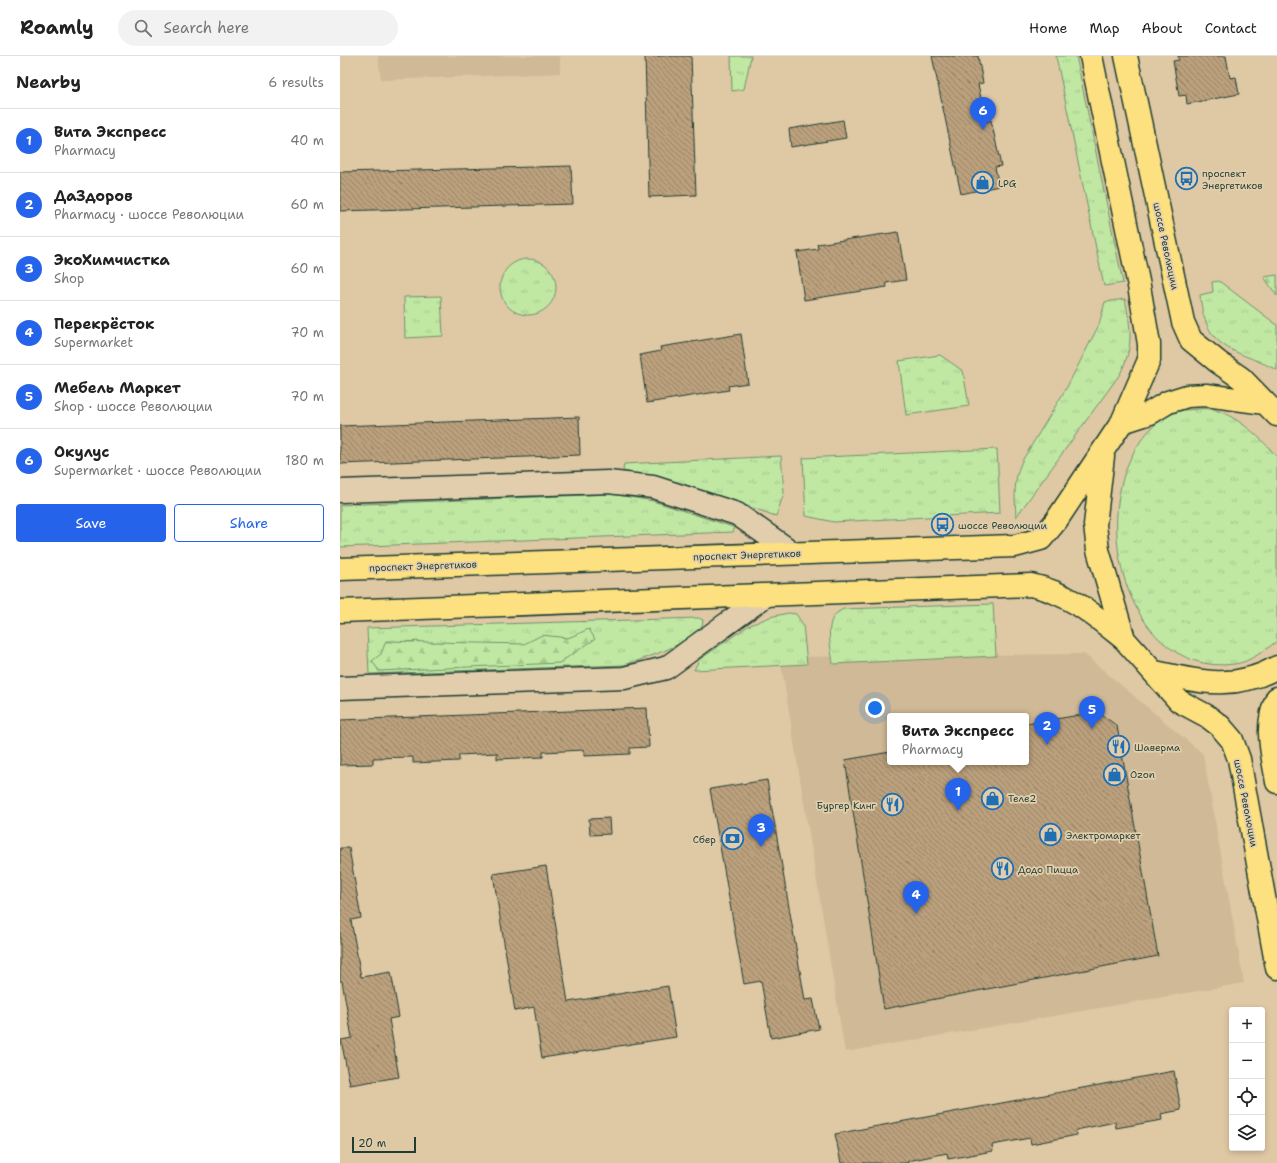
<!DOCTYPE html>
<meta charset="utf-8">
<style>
:root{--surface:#fff;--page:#f2f2f2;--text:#222;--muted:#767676;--line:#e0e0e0;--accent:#2563eb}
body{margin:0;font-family:"Shantell Sans",sans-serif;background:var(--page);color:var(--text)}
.controls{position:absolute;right:12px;bottom:12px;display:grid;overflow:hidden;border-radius:4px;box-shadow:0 2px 6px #0003}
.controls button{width:36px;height:36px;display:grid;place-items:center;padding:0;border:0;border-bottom:1px solid var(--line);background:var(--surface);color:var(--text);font:20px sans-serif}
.scale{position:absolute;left:12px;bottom:10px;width:64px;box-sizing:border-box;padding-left:4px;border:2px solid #1f3d34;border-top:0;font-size:11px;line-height:14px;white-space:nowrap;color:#1f3d34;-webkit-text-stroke:3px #e2ceac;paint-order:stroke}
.you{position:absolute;left:535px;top:652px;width:14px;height:14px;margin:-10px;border:3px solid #fff;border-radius:50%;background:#1a73e8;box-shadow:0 0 0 6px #1a73e833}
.badge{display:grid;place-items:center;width:26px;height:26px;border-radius:50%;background:var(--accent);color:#fff;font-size:13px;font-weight:700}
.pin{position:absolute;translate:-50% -33px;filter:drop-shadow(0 1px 2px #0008)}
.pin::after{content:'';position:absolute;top:21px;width:14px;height:12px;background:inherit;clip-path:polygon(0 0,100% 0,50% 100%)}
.popup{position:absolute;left:547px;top:657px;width:142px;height:52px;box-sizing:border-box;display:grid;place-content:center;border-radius:4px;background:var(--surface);filter:drop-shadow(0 1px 3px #0005);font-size:13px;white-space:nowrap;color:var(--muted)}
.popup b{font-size:15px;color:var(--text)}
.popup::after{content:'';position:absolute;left:50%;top:100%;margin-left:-8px;border:8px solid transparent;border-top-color:var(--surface)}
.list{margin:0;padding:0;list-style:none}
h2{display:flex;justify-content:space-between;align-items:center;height:52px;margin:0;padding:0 16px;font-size:17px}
h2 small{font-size:13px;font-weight:400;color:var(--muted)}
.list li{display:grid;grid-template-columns:26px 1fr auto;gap:12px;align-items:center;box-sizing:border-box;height:64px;padding:0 16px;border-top:1px solid var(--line)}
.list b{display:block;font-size:15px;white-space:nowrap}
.list p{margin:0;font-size:13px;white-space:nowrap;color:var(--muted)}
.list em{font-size:13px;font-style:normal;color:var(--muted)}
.actions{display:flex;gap:8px;padding:12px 16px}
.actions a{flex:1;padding:9px 0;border:1px solid var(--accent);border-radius:4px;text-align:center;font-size:14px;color:var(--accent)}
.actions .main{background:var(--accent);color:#fff}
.icon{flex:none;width:22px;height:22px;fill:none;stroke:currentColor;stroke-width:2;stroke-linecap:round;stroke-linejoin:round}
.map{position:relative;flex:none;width:937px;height:1107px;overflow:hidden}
header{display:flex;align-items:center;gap:24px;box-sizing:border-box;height:56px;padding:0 20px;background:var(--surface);border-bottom:1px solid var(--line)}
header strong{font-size:19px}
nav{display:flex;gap:22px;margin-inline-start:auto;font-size:14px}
.search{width:280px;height:36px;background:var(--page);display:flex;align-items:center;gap:10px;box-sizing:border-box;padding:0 14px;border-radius:22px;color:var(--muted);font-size:15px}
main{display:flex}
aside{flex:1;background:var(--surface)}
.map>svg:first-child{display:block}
.built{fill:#d0b996;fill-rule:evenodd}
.grass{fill:url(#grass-tufts);stroke:#70926c}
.forest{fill:url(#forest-firs);stroke:#70926c}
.building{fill:url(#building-back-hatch);stroke:#1f3d34}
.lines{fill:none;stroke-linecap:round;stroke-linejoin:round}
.minor-casing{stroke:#1f3d34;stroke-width:25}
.primary-casing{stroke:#1f3d34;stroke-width:25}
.minor{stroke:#e2ceac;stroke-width:22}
.primary{stroke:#fde080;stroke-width:22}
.labels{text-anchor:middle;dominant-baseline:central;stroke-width:3.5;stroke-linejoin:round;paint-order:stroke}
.poi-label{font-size:10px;fill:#1f3d34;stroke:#e2ceac;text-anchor:start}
.street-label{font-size:10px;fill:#1f3d34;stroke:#e2ceac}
</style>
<header>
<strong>Roamly</strong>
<div class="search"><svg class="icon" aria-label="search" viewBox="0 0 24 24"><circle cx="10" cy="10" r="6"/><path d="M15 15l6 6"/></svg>Search here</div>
<nav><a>Home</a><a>Map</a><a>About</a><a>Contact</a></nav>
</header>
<main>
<aside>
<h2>Nearby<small>6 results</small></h2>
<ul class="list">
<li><span class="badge">1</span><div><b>Вита Экспресс</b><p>Pharmacy</p></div><em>40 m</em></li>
<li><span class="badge">2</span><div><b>ДаЗдоров</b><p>Pharmacy · шоссе Революции</p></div><em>60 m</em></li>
<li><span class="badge">3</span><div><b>ЭкоХимчистка</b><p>Shop</p></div><em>60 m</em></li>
<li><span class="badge">4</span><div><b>Перекрёсток</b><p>Supermarket</p></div><em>70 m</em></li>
<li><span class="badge">5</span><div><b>Мебель Маркет</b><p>Shop · шоссе Революции</p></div><em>70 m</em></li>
<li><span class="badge">6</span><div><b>Окулус</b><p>Supermarket · шоссе Революции</p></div><em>180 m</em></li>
</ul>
<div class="actions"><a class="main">Save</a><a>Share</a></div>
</aside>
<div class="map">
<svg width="937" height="1107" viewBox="0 0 937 1107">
<defs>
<pattern id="grass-tufts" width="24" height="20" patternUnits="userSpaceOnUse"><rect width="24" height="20" fill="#c0e8a3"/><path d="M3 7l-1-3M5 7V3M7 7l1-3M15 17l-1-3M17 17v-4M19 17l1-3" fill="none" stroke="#a5c88d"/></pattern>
<pattern id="forest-firs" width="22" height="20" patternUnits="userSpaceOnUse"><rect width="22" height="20" fill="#c0e8a3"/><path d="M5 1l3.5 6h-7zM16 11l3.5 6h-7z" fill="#a5c88d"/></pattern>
<pattern id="building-back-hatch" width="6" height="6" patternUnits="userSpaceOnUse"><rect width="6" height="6" fill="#bba07b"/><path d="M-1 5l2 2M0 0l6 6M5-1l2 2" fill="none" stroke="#978466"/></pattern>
</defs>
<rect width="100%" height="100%" fill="#dfc8a4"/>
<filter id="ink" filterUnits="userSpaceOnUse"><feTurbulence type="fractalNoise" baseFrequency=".025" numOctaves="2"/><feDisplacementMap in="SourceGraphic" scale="8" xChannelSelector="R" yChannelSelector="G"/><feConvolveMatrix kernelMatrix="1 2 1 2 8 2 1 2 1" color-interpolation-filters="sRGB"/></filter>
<g filter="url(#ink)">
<!-- built -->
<path class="built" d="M 38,0 L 220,0 L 220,17 L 41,24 Z
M 744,598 L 863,698 L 904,927 L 505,996 L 440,601 ZM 550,660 L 686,660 L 686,706 L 550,706 Z"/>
<!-- grass -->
<path class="grass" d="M 391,0 L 411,0 L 404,33 L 392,35 Z
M 716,0 L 736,0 L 783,227 L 764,230 Z
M160 231a28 28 0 1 1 56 0a28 28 0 1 1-56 0Z
M 879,225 L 937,269 L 937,314 C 895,292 866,297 860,239 L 873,236 L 872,226 Z
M 101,240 L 103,280 L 65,282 L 64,241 Z
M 785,243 C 791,272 794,290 780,318 L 676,461 C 675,441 673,424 682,405 L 727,331 L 759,269 L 765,246 Z
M 600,299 L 623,315 L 629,350 L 566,359 L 559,305 Z
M 844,354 C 853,354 866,351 875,354 C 899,361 922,383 937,401 L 937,585 C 925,594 910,606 895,608 C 777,624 737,426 822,363 C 828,359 837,356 844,354 Z
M 657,393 L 660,457 L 494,466 L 466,460 L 463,402 Z
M 441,400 L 444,437 L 436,460 L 343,428 L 283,415 L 284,408 Z
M 272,438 L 313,445 L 393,471 L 394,475 L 393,476 L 0,491 L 0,449 Z
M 653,548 L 656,600 L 493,608 C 491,589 482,561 504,553 Z
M 448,557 L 456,558 L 463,569 L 467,608 L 354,614 L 359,604 L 408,570 L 430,561 Z
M 359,562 L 363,564 C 365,584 300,604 284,609 L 29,618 L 27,572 Z"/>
<!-- forest -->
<path class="forest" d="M 937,219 L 937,240 L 924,221 Z
M 249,573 L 255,583 L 219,607 L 39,615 L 32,605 L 41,598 L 46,585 L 184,588 L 202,579 L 228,582 Z"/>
<!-- building -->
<path class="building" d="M 305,0 L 351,0 L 356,139 L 309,141 Z
M 592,0 L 638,0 L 643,27 L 638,28 L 646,66 L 651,64 L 661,110 L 655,111 L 659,130 L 621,138 Z
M 838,0 L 886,0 L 890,22 L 896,21 L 899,38 L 847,48 L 846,39 L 839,40 L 833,5 L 839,4 Z
M 503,64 L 506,82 L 451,91 L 449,73 Z
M 231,110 L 233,148 L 0,155 L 0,116 Z
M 558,176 L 566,224 L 546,227 L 547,231 L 464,244 L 457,196 L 478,193 L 477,188 Z
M 401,278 L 408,327 L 388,330 L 389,334 L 307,347 L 300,299 L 321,295 L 320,291 Z
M 239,361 L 240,399 L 0,408 L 0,370 Z
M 307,652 L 309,691 L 290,692 L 290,698 L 244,700 L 244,694 L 203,696 L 203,701 L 157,703 L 157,697 L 119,699 L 119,705 L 73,707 L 73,701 L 33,702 L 33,708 L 0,709 L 0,664 Z
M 758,656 L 777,670 L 818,900 L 544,953 L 505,704 L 550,696 L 550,706 L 686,706 L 686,668 Z
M 427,724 L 465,944 L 473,943 L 479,973 L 431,982 L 421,925 L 404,928 L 370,733 Z
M 269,762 L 270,778 L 250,779 L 249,763 Z
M 0,792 L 9,792 L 21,862 L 11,864 L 21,921 L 51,916 L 59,961 L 49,963 L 59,1021 L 10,1029 L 1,984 L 12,982 L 2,925 L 0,925 Z
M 206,810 L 228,946 L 328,930 L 336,981 L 202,1002 L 194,951 L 175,955 L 153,818 Z
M 834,1015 L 841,1054 L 821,1058 L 822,1064 L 776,1072 L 775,1066 L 736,1074 L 737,1079 L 691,1088 L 690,1082 L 652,1089 L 653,1095 L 608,1103 L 607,1097 L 568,1105 L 568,1107 L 501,1107 L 495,1078 Z"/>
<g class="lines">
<defs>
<path id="minor" d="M 0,435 L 268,426 L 313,431 L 397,458 L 453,497
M 0,632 L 284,622 L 326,612 L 425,540"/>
<path id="primary" d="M 786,0 L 843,266 L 851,284 L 878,306 L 901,322 L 937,359
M 782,366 L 810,357 L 828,346 L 847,340 L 866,339 L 925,347
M 763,400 L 755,469 L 758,494 L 784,583 L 839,645 L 867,660 L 880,670 L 892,684 L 899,703 L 937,912
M 0,513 L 675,490 L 701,483 L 716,465 L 782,366 L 809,304 L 809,288 L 799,230 L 751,0
M 0,555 L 691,529 C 729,537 754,559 784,583
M 815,616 C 859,626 896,635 937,611
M 937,642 C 924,670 932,696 937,726"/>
</defs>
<!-- minor casing -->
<use href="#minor" class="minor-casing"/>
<!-- primary casing -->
<use href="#primary" class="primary-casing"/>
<!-- minor -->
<use href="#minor" class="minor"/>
<!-- primary -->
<use href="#primary" class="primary"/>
</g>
</g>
<!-- icons -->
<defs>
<symbol id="bus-ring" viewBox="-11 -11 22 22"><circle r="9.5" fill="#e2ceac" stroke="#1f6fb2" stroke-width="1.5"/><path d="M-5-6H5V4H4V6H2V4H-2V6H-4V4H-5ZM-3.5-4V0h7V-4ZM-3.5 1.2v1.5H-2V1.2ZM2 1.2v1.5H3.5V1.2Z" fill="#1f6fb2"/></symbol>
<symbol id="shop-ring" viewBox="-11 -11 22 22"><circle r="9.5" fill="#e2ceac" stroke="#1f6fb2" stroke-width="1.5"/><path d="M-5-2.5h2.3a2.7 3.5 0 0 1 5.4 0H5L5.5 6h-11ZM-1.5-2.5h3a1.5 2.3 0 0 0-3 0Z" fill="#1f6fb2"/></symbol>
<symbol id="restaurant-ring" viewBox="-11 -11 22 22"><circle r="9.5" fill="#e2ceac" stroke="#1f6fb2" stroke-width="1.5"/><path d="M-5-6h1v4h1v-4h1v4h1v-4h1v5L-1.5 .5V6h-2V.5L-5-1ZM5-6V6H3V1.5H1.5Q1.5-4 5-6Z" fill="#1f6fb2"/></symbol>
<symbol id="bank-ring" viewBox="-11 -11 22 22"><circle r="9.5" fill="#e2ceac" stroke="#1f6fb2" stroke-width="1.5"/><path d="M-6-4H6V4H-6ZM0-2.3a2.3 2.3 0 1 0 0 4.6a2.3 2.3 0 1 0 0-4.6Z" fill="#1f6fb2"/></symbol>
</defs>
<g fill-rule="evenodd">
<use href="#bus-ring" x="834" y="110" width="25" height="25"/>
<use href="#shop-ring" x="630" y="114" width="25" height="25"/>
<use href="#bus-ring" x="590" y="456" width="25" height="25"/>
<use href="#restaurant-ring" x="766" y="678" width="25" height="25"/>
<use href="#shop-ring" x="762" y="706" width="25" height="25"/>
<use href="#shop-ring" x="640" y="730" width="25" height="25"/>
<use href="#restaurant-ring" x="540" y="736" width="25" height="25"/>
<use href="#shop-ring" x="698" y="766" width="25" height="25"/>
<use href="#bank-ring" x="380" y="770" width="25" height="25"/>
<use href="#restaurant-ring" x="650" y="800" width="25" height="25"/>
</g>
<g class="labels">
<!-- poi labels -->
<g class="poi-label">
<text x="862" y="117">проспект<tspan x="862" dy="12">Энергетиков</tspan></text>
<text x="658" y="127">LPG</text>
<text x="618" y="469">шоссе Революции</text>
<text x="794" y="691">Шаверма</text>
<text x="790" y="718">Ozon</text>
<text x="668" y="742">Теле2</text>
<text x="536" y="749" text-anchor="end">Бургер Кинг</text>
<text x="726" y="779">Электромаркет</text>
<text x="376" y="783" text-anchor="end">Сбер</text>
<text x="678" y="813">Додо Пицца</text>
</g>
<!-- street labels -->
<g class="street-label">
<text transform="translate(826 190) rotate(78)">шоссе Революции</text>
<text transform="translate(407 499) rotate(-2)">проспект Энергетиков</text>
<text transform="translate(83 510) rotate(-2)">проспект Энергетиков</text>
<text transform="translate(906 747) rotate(79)">шоссе Революции</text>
</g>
</g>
</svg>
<div class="controls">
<button>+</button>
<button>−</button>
<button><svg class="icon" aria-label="locate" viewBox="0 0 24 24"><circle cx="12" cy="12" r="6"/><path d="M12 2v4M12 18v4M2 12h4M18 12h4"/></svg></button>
<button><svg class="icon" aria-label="layers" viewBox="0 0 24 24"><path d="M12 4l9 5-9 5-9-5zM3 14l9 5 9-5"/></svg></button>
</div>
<div class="scale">20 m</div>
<div class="you"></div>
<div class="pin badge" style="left:618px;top:755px">1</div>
<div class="popup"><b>Вита Экспресс</b>Pharmacy</div>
<div class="pin badge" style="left:707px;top:689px">2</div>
<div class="pin badge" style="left:421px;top:791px">3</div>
<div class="pin badge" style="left:576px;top:858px">4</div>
<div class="pin badge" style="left:752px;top:673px">5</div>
<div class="pin badge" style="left:643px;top:74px">6</div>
</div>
</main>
